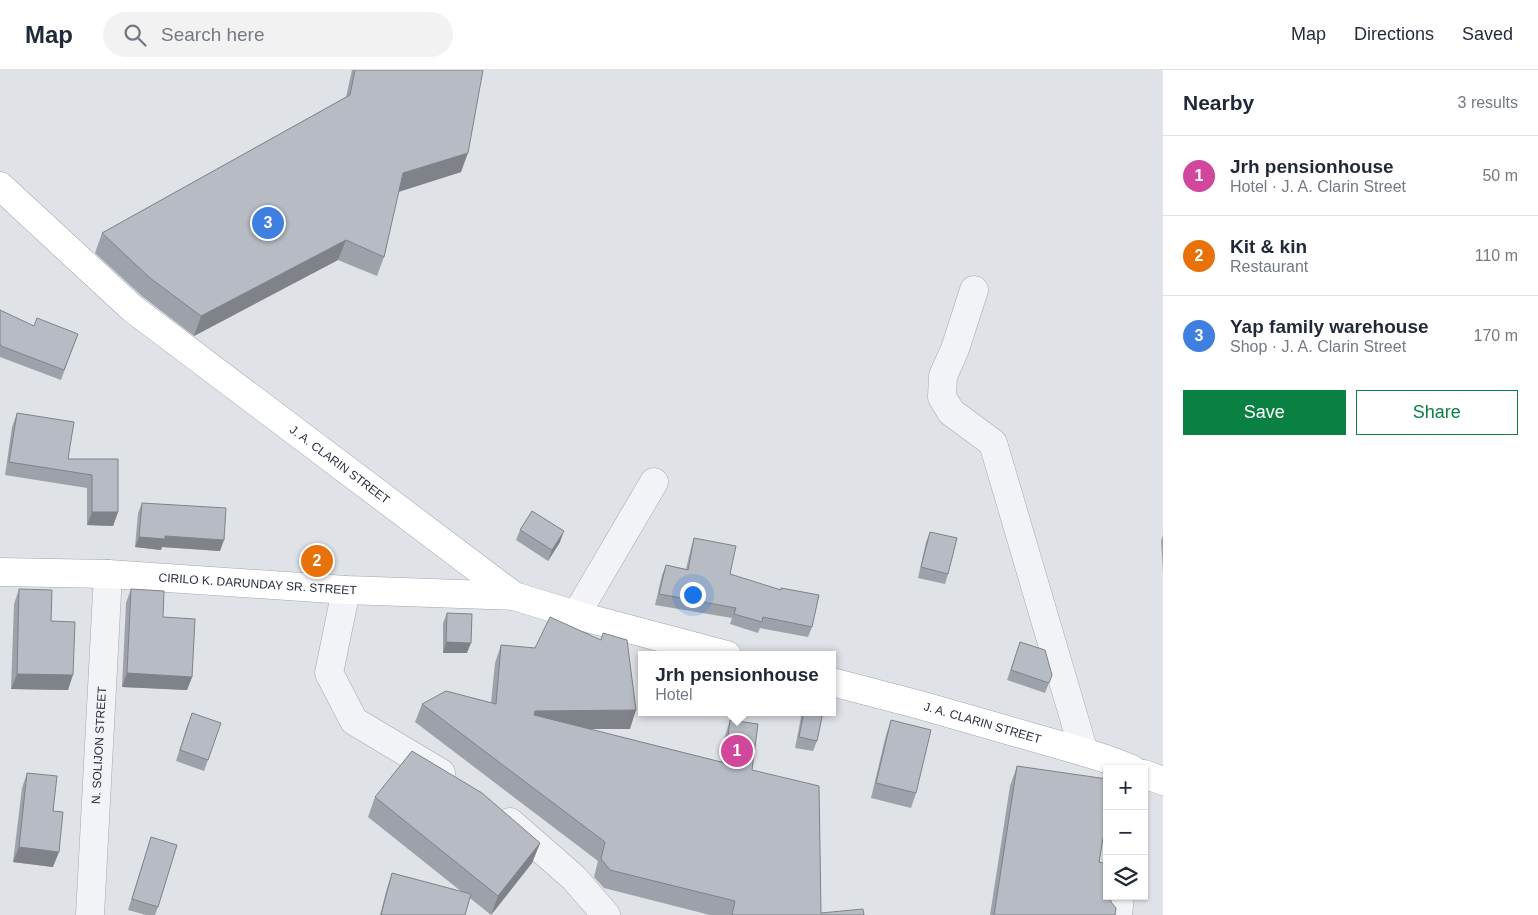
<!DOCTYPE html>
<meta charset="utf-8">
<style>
:root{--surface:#fff;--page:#f2f2f3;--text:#1f2937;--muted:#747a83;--line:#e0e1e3;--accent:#0b8043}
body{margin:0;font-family:Helvetica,sans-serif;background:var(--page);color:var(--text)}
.controls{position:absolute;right:15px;bottom:15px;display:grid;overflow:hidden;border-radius:0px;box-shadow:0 1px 4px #0004}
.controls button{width:45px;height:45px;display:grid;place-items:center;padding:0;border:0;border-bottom:1px solid var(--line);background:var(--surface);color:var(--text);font:25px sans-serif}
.you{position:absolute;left:692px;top:524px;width:18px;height:18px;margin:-12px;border:4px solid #fff;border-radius:50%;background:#1a73e8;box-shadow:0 0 0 8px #1a73e833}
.badge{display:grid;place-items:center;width:32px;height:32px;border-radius:50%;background:var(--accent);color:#fff;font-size:16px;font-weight:700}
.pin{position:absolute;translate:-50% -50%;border:2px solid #fff;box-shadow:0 1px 5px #0006}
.popup{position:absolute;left:638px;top:581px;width:198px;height:65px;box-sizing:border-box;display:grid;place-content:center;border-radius:0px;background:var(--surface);filter:drop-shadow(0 1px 4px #0005);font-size:16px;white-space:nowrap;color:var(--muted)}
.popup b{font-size:19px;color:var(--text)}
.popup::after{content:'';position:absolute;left:50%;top:100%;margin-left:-10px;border:10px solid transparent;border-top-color:var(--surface)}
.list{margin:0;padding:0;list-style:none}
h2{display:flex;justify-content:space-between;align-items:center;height:65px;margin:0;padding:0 20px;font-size:21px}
h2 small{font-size:16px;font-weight:400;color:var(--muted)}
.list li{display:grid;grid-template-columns:32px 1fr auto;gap:15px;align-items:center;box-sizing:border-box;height:80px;padding:0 20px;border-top:1px solid var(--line)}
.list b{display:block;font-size:19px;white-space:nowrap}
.list p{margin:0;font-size:16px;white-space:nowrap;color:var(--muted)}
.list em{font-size:16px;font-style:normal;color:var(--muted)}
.actions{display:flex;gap:10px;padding:15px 20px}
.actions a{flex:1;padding:11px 0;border:1px solid var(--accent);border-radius:0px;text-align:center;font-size:18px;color:var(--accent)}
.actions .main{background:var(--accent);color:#fff}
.icon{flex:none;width:28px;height:28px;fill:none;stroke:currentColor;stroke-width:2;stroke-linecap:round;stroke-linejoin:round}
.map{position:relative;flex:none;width:1163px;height:845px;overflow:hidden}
header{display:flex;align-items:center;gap:30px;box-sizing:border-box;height:70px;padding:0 25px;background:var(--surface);border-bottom:1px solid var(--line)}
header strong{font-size:24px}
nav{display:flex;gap:28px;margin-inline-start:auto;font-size:18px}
.search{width:350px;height:45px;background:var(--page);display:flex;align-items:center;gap:12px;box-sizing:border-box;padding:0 18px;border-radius:28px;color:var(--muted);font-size:19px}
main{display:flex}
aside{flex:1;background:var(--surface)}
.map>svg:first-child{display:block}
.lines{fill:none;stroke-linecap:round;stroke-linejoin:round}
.minor-casing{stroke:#a4a9b1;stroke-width:29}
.major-casing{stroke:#9fa6b3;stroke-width:29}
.minor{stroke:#f1f3f6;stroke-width:28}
.major{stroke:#fff;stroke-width:28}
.wall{fill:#9da1a9}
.shaded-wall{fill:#7f8389}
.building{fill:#b6bbc4;stroke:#7f8389}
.labels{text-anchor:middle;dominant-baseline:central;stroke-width:4;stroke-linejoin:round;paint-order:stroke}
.street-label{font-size:12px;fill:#282f3e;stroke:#eef1f5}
</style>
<header>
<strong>Map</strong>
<div class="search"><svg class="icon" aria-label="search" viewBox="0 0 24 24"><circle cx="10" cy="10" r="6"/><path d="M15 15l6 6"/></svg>Search here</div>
<nav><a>Map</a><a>Directions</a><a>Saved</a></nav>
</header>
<main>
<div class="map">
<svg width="1163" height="845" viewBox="0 0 1163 845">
<rect width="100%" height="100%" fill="#dfe2e7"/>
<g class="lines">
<defs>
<g id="minor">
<path d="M 974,220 L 955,279 L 943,306 L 942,327 L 951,342 L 993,373 L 1084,682"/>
<path d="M 346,520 L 329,603 L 354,651 L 441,703"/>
<path d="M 576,545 L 654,412"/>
<path d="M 510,752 L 574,808 L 606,845"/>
<path id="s1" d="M 90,845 L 108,504"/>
<path d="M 1118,845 L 1120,826"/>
</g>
<g id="major">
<path id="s2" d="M 0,116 L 133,239 L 514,526 L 576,545 L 727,585"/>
<path id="s3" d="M 0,502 L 108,504 L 346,520 L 514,526"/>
<path id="s4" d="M 832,612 L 920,635 L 1084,682 L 1106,689 L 1132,699"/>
<path d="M 1144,704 L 1163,711"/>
</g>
</defs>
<!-- minor casing -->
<use href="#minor" class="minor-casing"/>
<!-- major casing -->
<use href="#major" class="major-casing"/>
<!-- minor -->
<use href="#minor" class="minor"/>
<!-- major -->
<use href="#major" class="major"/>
</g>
<!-- wall -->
<path class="wall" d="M 352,0 L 483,0 L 461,102 L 398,122 L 384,187 L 377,206 L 338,190 L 194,266 L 143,227 L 95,183 L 102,163 L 346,27 Z
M 0,240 L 34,256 L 78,264 L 61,310 L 0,287 Z
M 17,343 L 68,389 L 118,389 L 118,442 L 113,456 L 87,455 L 87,418 L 5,405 L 12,357 Z
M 142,433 L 220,481 L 162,477 L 161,480 L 135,477 L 138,443 Z
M 520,460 L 560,472 L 548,491 L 516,470 Z
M 930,462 L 948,504 L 945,514 L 918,508 L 926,472 Z
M 1163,465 L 1163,502 L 1161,471 Z
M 694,468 L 730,504 L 812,557 L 808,567 L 760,558 L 758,563 L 730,554 L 732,548 L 655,535 L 662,505 L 666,495 L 686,499 L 691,478 Z
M 19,519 L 51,551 L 68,620 L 11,619 L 14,534 Z
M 131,519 L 163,547 L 192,607 L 187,620 L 122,617 L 126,533 Z
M 447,543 L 467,583 L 443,583 L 443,553 Z
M 1020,572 L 1052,605 L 1045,623 L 1007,610 Z
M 501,575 L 535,578 L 630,659 L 589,659 L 721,692 L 724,669 L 730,650 L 752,700 L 821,843 L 864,845 L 710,845 L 604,818 L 594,807 L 598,791 L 415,652 L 422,634 L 491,633 L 495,593 Z
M 802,642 L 823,642 L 817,671 L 813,681 L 795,678 Z
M 891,650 L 916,723 L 911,738 L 871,728 L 886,665 Z
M 188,653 L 208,690 L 204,701 L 176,691 Z
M 1017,696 L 1099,792 L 1107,826 L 1111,832 L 1115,845 L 990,845 L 1010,716 Z
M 27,703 L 53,741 L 53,797 L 13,792 L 22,718 Z
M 375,727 L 540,773 L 532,793 L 491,845 L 470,828 L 465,845 L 380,845 L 387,818 L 392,803 L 462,822 L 368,747 Z
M 151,767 L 158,837 L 155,845 L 146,845 L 128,840 Z"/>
<!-- shaded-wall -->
<path class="shaded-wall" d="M 468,83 L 461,102 L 395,123 L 403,103 Z
M 346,170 L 338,190 L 194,266 L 201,246 Z
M 92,442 L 118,442 L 113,456 L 87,455 Z
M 564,461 L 560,472 L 548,491 L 552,480 Z
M 165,466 L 224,470 L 220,481 L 162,477 L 161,480 L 135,477 L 139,467 Z
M 446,572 L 471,573 L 467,583 L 443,583 Z
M 127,603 L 192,607 L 187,620 L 122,617 Z
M 17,604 L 73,605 L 68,620 L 11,619 Z
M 636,640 L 630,659 L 528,659 L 535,641 Z
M 540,773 L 532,793 L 491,845 L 498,826 Z
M 19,777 L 59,782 L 53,797 L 13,792 Z"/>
<!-- building -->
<path class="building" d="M 355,0 L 483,0 L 468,83 L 403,103 L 384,187 L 346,170 L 201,246 L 150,208 L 102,163 L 350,25 Z
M 0,240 L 34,256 L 37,248 L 78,264 L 64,300 L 1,276 L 0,274 Z
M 17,343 L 74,352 L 68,389 L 118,389 L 118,442 L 92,442 L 92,405 L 9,392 Z
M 142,433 L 226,438 L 224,470 L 165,466 L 165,469 L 139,467 Z
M 532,441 L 564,461 L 552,480 L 520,460 Z
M 930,462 L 957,468 L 948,504 L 921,497 Z
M 694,468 L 736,476 L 730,504 L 781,520 L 781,518 L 819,525 L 812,557 L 763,547 L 762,552 L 734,544 L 736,538 L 659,524 L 666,495 L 688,500 Z
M 19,519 L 52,520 L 51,551 L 75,552 L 73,605 L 17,604 Z
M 131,519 L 164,521 L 163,547 L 195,549 L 192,607 L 127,603 Z
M 447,543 L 472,544 L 471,573 L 446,572 Z
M 550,547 L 601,570 L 603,563 L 627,570 L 636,640 L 535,641 L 534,645 L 725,693 L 730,650 L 758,654 L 752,700 L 819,716 L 821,843 L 863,839 L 864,845 L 732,845 L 735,831 L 610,800 L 601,789 L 605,772 L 422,634 L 446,621 L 496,634 L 501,575 L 535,578 Z
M 1020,572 L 1045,580 L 1052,605 L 1049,613 L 1011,600 Z
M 804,642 L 823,642 L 817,671 L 799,667 Z
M 192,643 L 221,653 L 208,690 L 180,680 Z
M 891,650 L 931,660 L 916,723 L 876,713 Z
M 412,681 L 482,723 L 540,773 L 498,826 L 375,727 Z
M 1017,696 L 1107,709 L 1107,745 L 1099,792 L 1107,794 L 1107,826 L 1110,826 L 1111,832 L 1116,838 L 1115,845 L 994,845 Z
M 27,703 L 57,706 L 53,741 L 63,742 L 59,782 L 19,777 Z
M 151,767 L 177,775 L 158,837 L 132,829 Z
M 392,803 L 471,824 L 465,845 L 381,845 Z"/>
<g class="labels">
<!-- street labels -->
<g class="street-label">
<text stroke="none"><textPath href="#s2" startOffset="440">J. A. CLARIN STREET</textPath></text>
<text stroke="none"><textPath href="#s3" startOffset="258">CIRILO K. DARUNDAY SR. STREET</textPath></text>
<text stroke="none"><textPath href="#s4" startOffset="156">J. A. CLARIN STREET</textPath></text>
<text stroke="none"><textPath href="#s1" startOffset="170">N. SOLIJON STREET</textPath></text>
</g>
</g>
</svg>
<div class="controls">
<button>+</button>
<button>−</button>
<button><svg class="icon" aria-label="layers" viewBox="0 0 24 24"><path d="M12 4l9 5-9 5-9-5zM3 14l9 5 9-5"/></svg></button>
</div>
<div class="you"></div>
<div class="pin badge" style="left:737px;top:681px;background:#d1479c">1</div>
<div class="popup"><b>Jrh pensionhouse</b>Hotel</div>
<div class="pin badge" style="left:317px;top:491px;background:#e8710a">2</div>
<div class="pin badge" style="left:268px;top:153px;background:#3f7fe0">3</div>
</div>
<aside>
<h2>Nearby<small>3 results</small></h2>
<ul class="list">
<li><span class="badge" style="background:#d1479c">1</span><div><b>Jrh pensionhouse</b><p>Hotel · J. A. Clarin Street</p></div><em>50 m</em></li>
<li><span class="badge" style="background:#e8710a">2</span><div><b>Kit &amp; kin</b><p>Restaurant</p></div><em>110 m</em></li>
<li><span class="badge" style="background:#3f7fe0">3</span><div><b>Yap family warehouse</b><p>Shop · J. A. Clarin Street</p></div><em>170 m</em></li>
</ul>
<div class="actions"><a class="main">Save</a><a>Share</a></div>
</aside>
</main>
